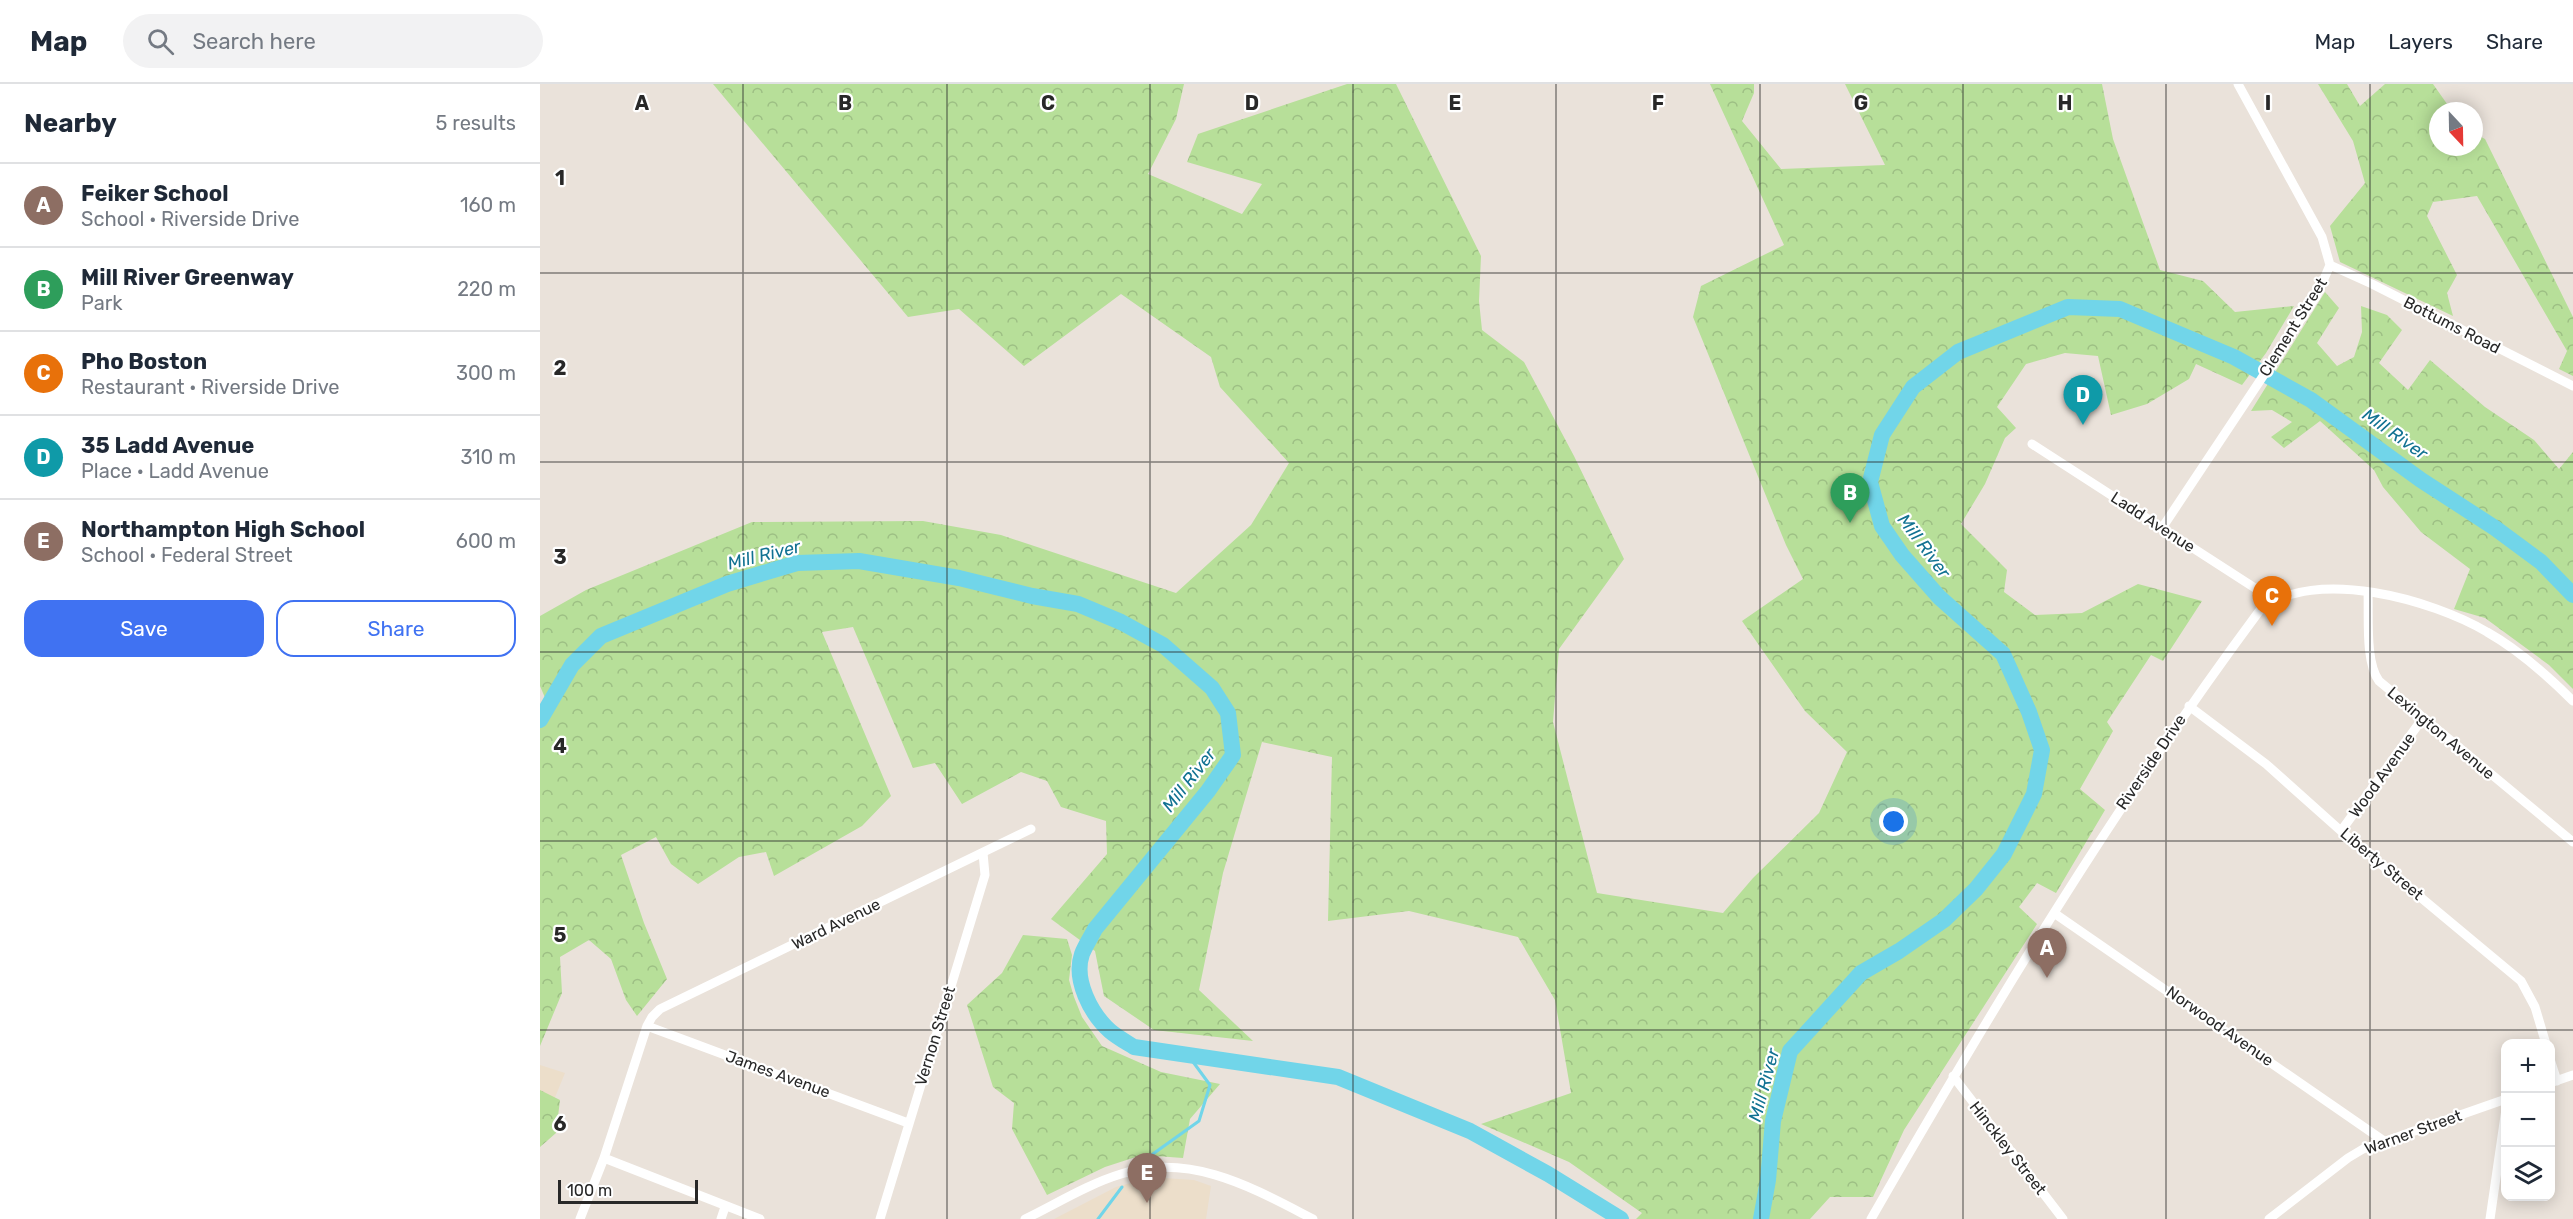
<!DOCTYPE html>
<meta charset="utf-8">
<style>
:root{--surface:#fff;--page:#f2f2f3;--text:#1f2937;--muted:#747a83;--line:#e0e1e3;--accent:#4072f2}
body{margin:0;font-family:Rubik,sans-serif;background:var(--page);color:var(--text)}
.controls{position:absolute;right:18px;bottom:18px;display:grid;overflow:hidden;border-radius:12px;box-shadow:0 3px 15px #0003}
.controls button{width:54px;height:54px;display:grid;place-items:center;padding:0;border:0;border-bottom:2px solid var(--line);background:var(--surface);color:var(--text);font:30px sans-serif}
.compass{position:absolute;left:1889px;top:18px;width:54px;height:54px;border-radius:50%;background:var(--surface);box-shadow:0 3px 15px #0003;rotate:158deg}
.scale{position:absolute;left:18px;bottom:15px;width:140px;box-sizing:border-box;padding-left:6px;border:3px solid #282828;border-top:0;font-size:16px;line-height:21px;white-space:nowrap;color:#282828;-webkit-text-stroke:4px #fff;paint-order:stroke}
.you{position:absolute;left:1354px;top:738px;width:21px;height:21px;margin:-15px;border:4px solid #fff;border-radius:50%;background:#1a73e8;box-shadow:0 0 0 9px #1a73e833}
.badge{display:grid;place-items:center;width:39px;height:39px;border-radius:50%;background:var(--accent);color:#fff;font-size:20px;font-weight:700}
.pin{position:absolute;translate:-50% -50px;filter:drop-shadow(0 2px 3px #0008)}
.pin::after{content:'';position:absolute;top:32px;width:21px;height:18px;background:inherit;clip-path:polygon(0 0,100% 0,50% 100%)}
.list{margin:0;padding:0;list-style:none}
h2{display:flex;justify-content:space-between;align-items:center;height:78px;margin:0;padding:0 24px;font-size:26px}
h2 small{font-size:20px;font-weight:400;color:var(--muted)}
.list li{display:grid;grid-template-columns:39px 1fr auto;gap:18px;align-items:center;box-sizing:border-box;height:84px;padding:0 24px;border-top:2px solid var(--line)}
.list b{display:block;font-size:22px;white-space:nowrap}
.list p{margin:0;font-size:20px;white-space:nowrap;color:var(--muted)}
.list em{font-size:20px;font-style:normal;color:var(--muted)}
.actions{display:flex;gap:12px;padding:18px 24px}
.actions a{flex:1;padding:14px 0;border:2px solid var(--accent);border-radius:18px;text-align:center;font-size:21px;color:var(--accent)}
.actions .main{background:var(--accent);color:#fff}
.icon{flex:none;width:33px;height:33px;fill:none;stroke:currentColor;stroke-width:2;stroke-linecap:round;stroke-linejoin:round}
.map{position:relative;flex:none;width:2033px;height:1135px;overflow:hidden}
header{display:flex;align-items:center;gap:36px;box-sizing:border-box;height:84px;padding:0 30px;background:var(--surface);border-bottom:2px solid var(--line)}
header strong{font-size:28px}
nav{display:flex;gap:33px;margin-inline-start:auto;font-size:21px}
.search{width:420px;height:54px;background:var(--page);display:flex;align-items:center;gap:15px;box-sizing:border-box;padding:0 21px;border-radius:33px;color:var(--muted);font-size:22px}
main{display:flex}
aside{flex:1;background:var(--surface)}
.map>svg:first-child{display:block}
.education{fill:#ecdeca}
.forest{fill:url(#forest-crowns)}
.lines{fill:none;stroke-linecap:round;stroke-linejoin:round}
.stream{stroke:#71d5e9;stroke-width:3}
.river{stroke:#71d5e9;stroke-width:16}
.minor{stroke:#fff;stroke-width:9}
.grid{fill:none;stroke:#282828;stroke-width:1.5;stroke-opacity:0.55}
.labels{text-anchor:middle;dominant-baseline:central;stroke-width:4.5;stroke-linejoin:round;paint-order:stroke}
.street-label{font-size:16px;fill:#282828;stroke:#fff}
.water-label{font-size:18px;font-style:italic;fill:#127292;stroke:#fff}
.grid-label{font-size:20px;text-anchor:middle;font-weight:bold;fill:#282828;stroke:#fff;stroke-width:4.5;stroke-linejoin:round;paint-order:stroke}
</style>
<header>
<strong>Map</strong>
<div class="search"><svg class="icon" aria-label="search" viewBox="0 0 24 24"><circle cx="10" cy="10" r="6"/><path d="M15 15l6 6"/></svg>Search here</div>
<nav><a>Map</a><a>Layers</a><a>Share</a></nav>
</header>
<main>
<aside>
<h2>Nearby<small>5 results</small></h2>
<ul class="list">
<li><span class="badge" style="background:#8d6e63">A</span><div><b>Feiker School</b><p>School · Riverside Drive</p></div><em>160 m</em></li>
<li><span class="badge" style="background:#2e9e5b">B</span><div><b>Mill River Greenway</b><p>Park</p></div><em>220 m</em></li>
<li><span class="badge" style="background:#e8710a">C</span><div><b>Pho Boston</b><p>Restaurant · Riverside Drive</p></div><em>300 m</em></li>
<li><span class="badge" style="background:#0f9aa8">D</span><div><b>35 Ladd Avenue</b><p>Place · Ladd Avenue</p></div><em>310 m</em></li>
<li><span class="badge" style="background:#8d6e63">E</span><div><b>Northampton High School</b><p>School · Federal Street</p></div><em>600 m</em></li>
</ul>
<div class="actions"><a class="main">Save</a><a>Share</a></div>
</aside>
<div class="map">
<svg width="2033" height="1135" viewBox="0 0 2033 1135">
<defs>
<pattern id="forest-crowns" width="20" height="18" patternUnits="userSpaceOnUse" patternTransform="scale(1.5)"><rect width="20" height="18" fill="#b7df99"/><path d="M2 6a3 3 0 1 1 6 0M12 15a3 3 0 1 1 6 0" fill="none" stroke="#9dbf84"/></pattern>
</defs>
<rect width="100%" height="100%" fill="#eae2da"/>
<!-- education -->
<path class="education" d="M 0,981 L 25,989 L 0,1050 Z
M 623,1094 L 654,1096 L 671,1102 L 666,1135 L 514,1135 L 576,1103 L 598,1097 Z"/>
<!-- forest -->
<path class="forest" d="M 173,0 L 644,0 L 636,35 L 608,90 L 702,130 L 722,100 L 647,78 L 658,50 L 807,0 L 856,0 L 941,172 L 939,217 L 942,246 L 984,278 L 1034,372 L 1084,475 L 1019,565 L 1013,638 L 1057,809 L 1183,829 L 1213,794 L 1279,729 L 1307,668 L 1265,627 L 1202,537 L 1263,495 L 1246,461 L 1153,233 L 1161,202 L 1244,161 L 1170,0 L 1214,0 L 1214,9 L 1202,37 L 1241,85 L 1345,81 L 1305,0 L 1562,0 L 1573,55 L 1620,186 L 1663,197 L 1695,228 L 1754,222 L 1726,269 L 1702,301 L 1656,280 L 1649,295 L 1607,320 L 1571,331 L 1558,272 L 1525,269 L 1486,280 L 1457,323 L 1476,344 L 1465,354 L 1445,400 L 1421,440 L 1467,486 L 1464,508 L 1495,531 L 1542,529 L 1598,500 L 1662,517 L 1623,577 L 1611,571 L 1567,638 L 1573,647 L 1540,705 L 1565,726 L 1516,809 L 1497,799 L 1479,823 L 1497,840 L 1364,1046 L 1333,1113 L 1290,1113 L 1270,1135 L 1096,1135 L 1102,1129 L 1029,1078 L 941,1040 L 1031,1009 L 1015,916 L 978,853 L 869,827 L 788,837 L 792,673 L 722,658 L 683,789 L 659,906 L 713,957 L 614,946 L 564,912 L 555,867 L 511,835 L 567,770 L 566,737 L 521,723 L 507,697 L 481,688 L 422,720 L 395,679 L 373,684 L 313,543 L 282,548 L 351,712 L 322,742 L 234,792 L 226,768 L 199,773 L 158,800 L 131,780 L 116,753 L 81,771 L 104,839 L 127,895 L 97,932 L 86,916 L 71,875 L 49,856 L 20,873 L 22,909 L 0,962 L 0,623 L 5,632 L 9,623 L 0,602 L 0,532 L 46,506 L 212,438 L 383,437 L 461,451 L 636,509 L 711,441 L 749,379 L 680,303 L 671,273 L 581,210 L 484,282 L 419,225 L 368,233 Z
M 1778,0 L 1807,0 L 1820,22 L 1845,0 L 1893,0 L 1912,27 L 1898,27 L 1898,63 L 1934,63 L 1934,49 L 1945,55 L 2033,233 L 2033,292 L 2019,285 L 2027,267 L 1937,112 L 1893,118 L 1887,132 L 1917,191 L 1907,209 L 1913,232 L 1800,178 L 1790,142 L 1825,99 L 1813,57 Z
M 1785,208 L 1799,224 L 1777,259 L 1797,282 L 1814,273 L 1822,248 L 1821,222 L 1847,231 L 1862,246 L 1839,279 L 1868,306 L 1890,276 L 1945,323 L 1994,356 L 2019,385 L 2033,368 L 2033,605 L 2009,581 L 1945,534 L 1914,525 L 1930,485 L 1881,448 L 1843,403 L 1834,386 L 1780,337 L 1744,364 L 1731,353 L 1752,338 L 1732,326 L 1711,327 Z
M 483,851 L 527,855 L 532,871 L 529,896 L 534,913 L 542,933 L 562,962 L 621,988 L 680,1000 L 650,1035 L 643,1074 L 602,1071 L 565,1083 L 507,1111 L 472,1045 L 474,1019 L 453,1003 L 427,921 L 462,889 Z
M 0,1006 L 20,1016 L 16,1049 L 0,1063 Z"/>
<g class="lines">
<!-- stream -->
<path class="stream" d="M 610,1072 L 659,1037 L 670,1001 L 648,971
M 558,1135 L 582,1103"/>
<!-- river -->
<path class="river" d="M 0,636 L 32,581 L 61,552 L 187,500 L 257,479 L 319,477 L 419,494 L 492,512 L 538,520 L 581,538 L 623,561 L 672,604 L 688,629 L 693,671 L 668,707 L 555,845 C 551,853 545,862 542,870 C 533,896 551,930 570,947 C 577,953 586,958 594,963 L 798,993 L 930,1047 L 1008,1090 L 1081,1135
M 1221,1135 L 1228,1096 L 1233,1037 L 1250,967 L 1321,889 L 1359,867 L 1404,836 L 1436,805 L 1464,770 L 1494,710 L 1502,666 L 1489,628 L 1463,570 L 1399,513 L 1362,471 L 1342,442 L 1330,398 L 1342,351 L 1373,303 L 1418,268 L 1528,223 L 1580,225 L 1694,273 L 1771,316 L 1881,396 L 1955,444 L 2001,478 L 2033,511"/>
<!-- minor -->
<path class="minor" d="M 1790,181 L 1832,200 L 2033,302
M 1492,360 L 1735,517
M 1622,444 L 1777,211 L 1790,181 L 1782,153 L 1698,0
M 1828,508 C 1829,533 1825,578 1839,597 L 2033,758
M 1649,622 L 1726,680 L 1801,747 L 1981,897 L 1995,923 L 2006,960
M 1801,747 L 1883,634
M 1514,829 L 1844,1057
M 107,942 L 368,1039
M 2010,975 L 2017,997
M 1413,992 L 1523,1135
M 2010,999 L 2033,991
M 64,1074 L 220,1135
M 40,1135 L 64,1074 L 107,942 L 112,933 L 120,925 L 491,745
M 181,1135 L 185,1123
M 340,1135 L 445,791 L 443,769
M 485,1135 C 516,1120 548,1100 581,1090 C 651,1068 713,1104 773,1135
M 1331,1135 C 1451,926 1576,720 1720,526 C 1775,482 1893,516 1947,548 C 1979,566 2007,591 2033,617
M 1729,1135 L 1808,1074 L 1823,1065 L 1966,1015
M 1950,1135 L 1966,1025"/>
</g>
<!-- grid -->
<path class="grid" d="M 203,0 L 203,1135M 407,0 L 407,1135M 610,0 L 610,1135M 813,0 L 813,1135M 1016,0 L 1016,1135M 1220,0 L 1220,1135M 1423,0 L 1423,1135M 1626,0 L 1626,1135M 1830,0 L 1830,1135M 0,189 L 2033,189M 0,378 L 2033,378M 0,568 L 2033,568M 0,757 L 2033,757M 0,946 L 2033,946"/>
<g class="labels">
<!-- street labels -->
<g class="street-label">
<text transform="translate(1912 241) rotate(27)">Bottums Road</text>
<text transform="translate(1753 243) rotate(-58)">Clement Street</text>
<text transform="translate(1613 438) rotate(33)">Ladd Avenue</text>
<text transform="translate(1901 649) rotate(40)">Lexington Avenue</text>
<text transform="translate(1611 678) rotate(-56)">Riverside Drive</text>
<text transform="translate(1842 691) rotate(-54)">Wood Avenue</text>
<text transform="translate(1842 780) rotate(40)">Liberty Street</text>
<text transform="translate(296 840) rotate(-26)">Ward Avenue</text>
<text transform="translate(1680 942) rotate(35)">Norwood Avenue</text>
<text transform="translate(395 952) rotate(-73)">Vernon Street</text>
<text transform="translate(238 990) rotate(20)">James Avenue</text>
<text transform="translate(1873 1048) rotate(-20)">Warner Street</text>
<text transform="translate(1468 1064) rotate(52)">Hinckley Street</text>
</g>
<!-- water labels -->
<g class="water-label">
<text transform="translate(1855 350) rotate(35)">Mill River</text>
<text transform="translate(1384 462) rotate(53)">Mill River</text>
<text transform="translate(224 471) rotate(-14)">Mill River</text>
<text transform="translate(649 696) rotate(-52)">Mill River</text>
<text transform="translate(1224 1001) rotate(-75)">Mill River</text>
</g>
</g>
<g class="grid-label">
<text x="102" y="26">A</text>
<text x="305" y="26">B</text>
<text x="508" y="26">C</text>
<text x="712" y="26">D</text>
<text x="915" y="26">E</text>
<text x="1118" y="26">F</text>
<text x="1321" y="26">G</text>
<text x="1525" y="26">H</text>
<text x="1728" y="26">I</text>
<text x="20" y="101">1</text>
<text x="20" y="291">2</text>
<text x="20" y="480">3</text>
<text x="20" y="669">4</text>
<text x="20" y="858">5</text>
<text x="20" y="1047">6</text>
</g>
</svg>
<div class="controls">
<button>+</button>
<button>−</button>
<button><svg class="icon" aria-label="layers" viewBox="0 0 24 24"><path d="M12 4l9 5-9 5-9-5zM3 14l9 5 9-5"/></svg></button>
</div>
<svg class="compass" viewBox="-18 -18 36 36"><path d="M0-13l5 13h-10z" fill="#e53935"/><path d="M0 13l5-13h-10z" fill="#747a83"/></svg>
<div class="scale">100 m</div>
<div class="you"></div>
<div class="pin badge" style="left:1507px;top:894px;background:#8d6e63">A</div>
<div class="pin badge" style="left:1310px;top:439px;background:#2e9e5b">B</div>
<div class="pin badge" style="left:1732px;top:542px;background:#e8710a">C</div>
<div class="pin badge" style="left:1543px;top:341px;background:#0f9aa8">D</div>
<div class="pin badge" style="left:607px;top:1119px;background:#8d6e63">E</div>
</div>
</main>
